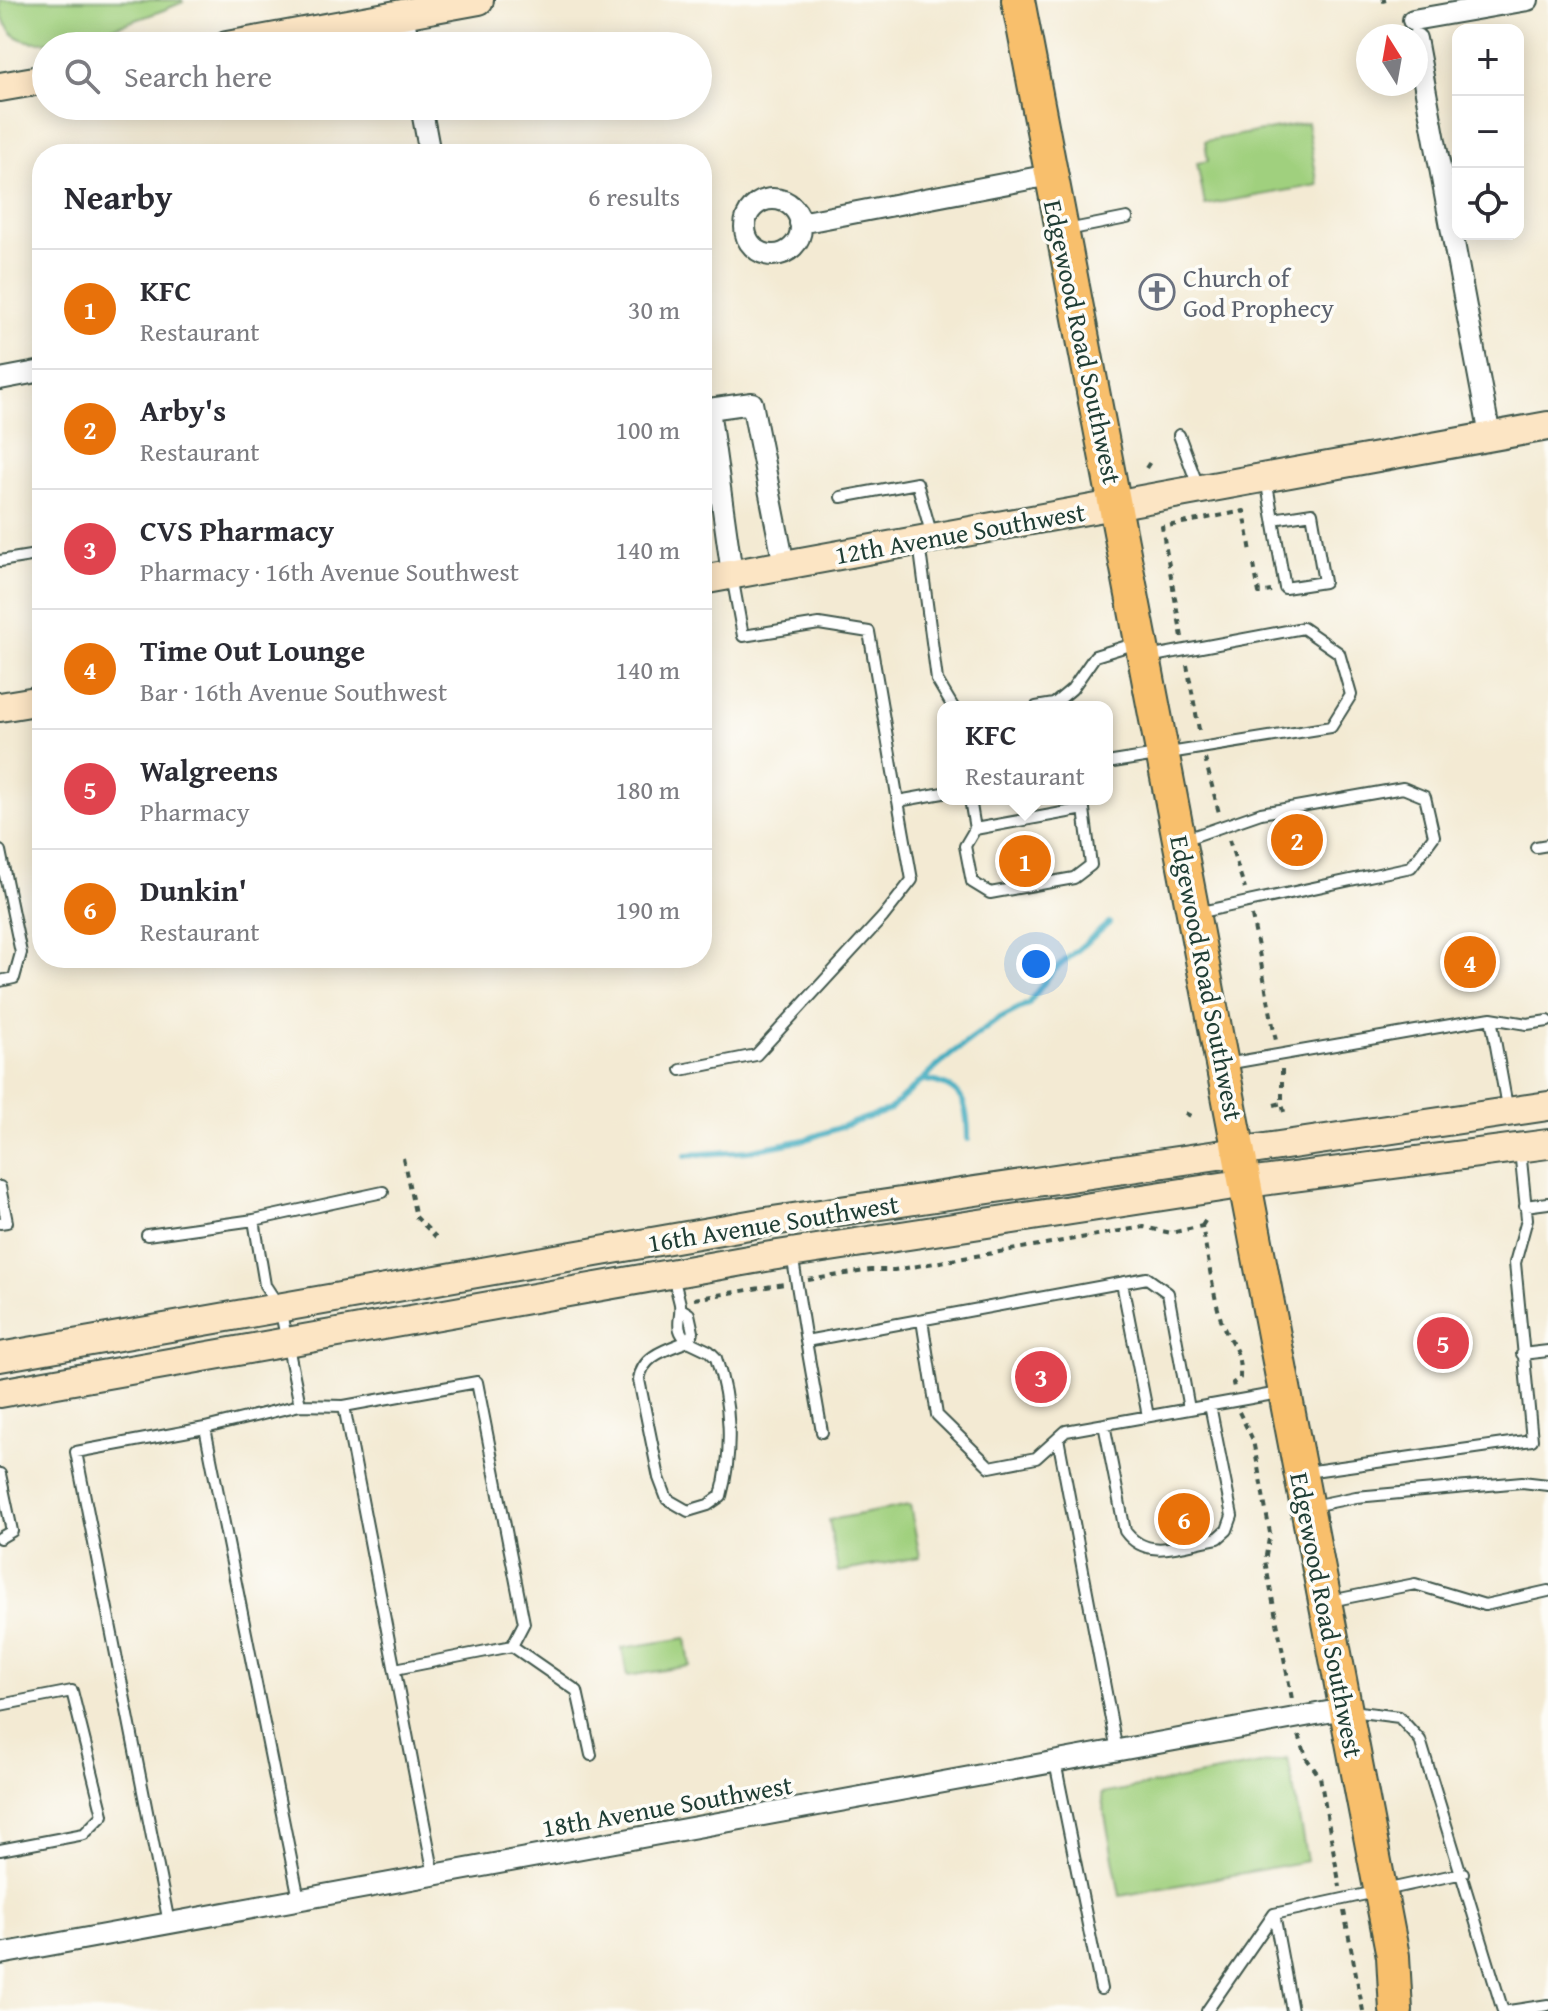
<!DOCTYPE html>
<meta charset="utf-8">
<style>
:root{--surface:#fff;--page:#f7f7f7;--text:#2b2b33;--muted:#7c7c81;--line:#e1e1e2;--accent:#c8321e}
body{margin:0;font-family:"Gentium Book Plus",serif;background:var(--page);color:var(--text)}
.controls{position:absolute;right:24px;top:24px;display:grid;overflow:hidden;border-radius:16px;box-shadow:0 4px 20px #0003}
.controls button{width:72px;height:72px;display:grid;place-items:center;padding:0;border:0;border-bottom:2px solid var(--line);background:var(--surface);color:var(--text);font:40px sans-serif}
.compass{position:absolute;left:1356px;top:24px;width:72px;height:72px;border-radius:50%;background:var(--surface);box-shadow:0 4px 20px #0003;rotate:349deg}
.you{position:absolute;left:1036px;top:964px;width:28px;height:28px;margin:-20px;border:6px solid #fff;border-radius:50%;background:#1a73e8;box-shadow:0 0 0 12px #1a73e833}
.badge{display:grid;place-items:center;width:52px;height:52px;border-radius:50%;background:var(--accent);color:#fff;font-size:26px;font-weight:700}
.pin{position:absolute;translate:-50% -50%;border:4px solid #fff;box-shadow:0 2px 8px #0006}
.popup{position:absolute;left:937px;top:701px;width:176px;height:104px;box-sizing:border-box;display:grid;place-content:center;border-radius:16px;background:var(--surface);filter:drop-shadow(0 2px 6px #0005);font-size:26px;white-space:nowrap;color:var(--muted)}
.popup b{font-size:30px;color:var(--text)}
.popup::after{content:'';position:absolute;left:50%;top:100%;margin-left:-16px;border:16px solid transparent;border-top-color:var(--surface)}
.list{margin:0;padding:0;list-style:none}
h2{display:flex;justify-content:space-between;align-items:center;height:104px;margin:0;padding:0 32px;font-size:34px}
h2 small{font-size:26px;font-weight:400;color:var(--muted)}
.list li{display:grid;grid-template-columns:52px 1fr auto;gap:24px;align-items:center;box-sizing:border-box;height:120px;padding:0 32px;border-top:2px solid var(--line)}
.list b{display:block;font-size:30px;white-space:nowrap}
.list p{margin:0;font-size:26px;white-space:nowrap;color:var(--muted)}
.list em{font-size:26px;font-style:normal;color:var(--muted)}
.icon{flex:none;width:44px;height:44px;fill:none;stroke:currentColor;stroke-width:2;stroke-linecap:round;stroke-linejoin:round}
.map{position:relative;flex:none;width:1548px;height:2011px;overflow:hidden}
.search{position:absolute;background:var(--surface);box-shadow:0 4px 20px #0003;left:32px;top:32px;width:680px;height:88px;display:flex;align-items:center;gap:20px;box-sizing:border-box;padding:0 28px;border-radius:44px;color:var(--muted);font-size:30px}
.panel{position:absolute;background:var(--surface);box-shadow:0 4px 20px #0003;left:32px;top:144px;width:680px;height:824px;border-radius:32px}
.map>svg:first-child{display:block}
.park{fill:#a0d07e;stroke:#608659;stroke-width:2}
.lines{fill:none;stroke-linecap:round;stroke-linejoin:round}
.stream{stroke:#41acbf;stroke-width:6}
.lane-casing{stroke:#3f574c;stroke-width:14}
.street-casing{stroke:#3f574c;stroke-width:24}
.secondary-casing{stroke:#3f574c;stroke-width:32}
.primary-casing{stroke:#3f574c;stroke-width:36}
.path{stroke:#3f574c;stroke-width:4;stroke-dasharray:6 6;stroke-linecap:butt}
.lane{stroke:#fff;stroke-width:10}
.street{stroke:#fff;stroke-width:20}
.secondary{stroke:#fce5c4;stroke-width:28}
.primary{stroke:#f8bf6c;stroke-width:32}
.labels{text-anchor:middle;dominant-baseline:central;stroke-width:7;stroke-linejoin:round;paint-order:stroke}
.worship-label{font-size:26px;fill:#5b616d;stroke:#fdfcf7;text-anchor:start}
.street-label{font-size:26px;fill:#1f3d34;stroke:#fdfcf7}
</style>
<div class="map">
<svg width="1548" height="2011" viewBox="0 0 1548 2011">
<rect width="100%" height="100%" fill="#fdfcf7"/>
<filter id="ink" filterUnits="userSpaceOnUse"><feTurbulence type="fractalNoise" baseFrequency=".0125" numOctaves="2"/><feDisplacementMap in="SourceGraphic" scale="16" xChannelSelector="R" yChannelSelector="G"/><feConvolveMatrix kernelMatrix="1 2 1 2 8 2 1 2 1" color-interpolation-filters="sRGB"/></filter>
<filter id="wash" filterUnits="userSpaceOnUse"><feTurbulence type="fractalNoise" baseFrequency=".006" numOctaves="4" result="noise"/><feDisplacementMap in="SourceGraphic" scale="32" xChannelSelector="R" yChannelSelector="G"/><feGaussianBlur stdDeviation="1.8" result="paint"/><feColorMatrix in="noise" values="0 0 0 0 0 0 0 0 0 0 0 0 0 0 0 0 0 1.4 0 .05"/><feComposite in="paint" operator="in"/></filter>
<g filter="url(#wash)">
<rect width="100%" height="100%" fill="#f3ead3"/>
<!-- park -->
<path class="park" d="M 0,0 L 182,0 L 183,2 C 151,16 56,50 24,40 C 7,35 0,15 0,0 Z
M 1307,123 L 1318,185 L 1205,205 L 1197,163 L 1208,161 L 1205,141 Z
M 910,1505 L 920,1557 L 838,1572 L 829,1520 Z
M 686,1638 L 690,1666 L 627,1676 L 622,1648 Z
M 1288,1759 L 1307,1861 L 1120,1896 L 1101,1794 Z"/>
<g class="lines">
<!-- stream -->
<path class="stream" d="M 925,1080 C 963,1085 968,1103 968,1139
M 686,1155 L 748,1151 L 804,1140 L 889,1110 L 950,1055 L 998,1019 L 1028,1004 L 1052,972 L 1109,923"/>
</g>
</g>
<g filter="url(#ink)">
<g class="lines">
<defs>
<path id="lane" d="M 1067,230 L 1127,218
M 1179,435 L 1198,486
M 1266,479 L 1285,588 L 1324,582 L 1312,513 L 1273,519
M 841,497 L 917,483 L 932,536
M 919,543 L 937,680 L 953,707
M 0,561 L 42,554
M 732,576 L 743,636 L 819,624 L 869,632 L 898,801 L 943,793
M 1036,707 L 1054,704 L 1072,689 L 1095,656 L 1137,643
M 1107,763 L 1331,727 L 1351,695 L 1339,653 L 1303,628 L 1148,657
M 970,799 L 975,829 L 1084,809 L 1083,799
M 975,829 L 965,846 L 972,882 L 990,893 L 1074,878 L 1091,865 L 1084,809
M 1183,840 L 1261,813 L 1403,788 L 1425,797 L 1434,836 L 1411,867 L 1197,913
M 1536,847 L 1548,845
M 0,851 L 21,953 L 14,978 L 0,981
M 1226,1064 L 1491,1018
M 681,1070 L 756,1055 L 883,917 L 912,880 L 898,801
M 1508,1112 L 1491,1018 L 1527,1024 L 1548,1021
M 0,1187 L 7,1222 L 0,1223
M 1525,1206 L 1548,1203
M 254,1220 L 383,1192
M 147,1235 L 254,1220 L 265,1285 L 280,1308 L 300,1405
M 792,1254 L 806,1341 L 1147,1278 L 1168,1293 L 1189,1409
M 673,1276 C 675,1285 678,1295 680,1304 C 682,1320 673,1328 688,1341 L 693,1332 L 689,1314 L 681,1309
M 1122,1283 L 1148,1416
M 922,1320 L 937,1415 L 990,1467 L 1036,1458 L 1066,1431 L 1279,1393
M 688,1341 L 709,1351 L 716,1358 C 731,1402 733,1451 721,1496 L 708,1505 L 688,1511 L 667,1499 L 659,1478 L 639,1380 C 642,1355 668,1349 688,1341 Z
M 806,1341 L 822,1432
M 1522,1354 L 1548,1351
M 344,1406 L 434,1875
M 1104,1424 L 1125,1531 C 1147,1562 1183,1544 1218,1538 L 1227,1530 L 1232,1516 L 1210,1405
M 205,1428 L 299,1899
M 1058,1438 L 1117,1751
M 1306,1472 L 1532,1440 L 1515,1263 L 1527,1219 L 1520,1150
M 0,1474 L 12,1531 L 0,1538
M 1312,1506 L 1356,1497 L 1522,1482 L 1548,1485
M 1330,1601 L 1415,1584 L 1485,1605 L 1548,1591
M 512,1646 L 577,1691 L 591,1755
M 0,1705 L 72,1691 L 103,1815 L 84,1834 L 0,1850
M 1352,1711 L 1399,1717 L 1420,1740 L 1503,2011
M 1055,1762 L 1101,1989
M 169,1923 L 76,1452 L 205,1428 L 300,1405 L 344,1406 L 477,1382 L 524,1623 L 512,1646 L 395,1669
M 1207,2011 L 1274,1914
M 1292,2011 L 1274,1914 L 1463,1873
M 1509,2011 L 1548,2005"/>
<path id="street" d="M 403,14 L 409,46
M 1413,20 L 1528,0
M 1416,39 L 1490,436
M 421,106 L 430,154
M745 227a28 28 0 1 1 56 0a28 28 0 1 1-56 0Z
M 800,223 L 1050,175
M 0,379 L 42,371
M 709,409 L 752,403 L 784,565
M 702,411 L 709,409 L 732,574
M 0,1954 L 1344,1709"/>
<path id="secondary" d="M 227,46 L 479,0
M 0,87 L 46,79
M 702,580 L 1548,426
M 0,707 L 42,700
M 0,1357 L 766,1222 L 1548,1106
M 0,1393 L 771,1256 L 1247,1183 L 1548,1144"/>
<path id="primary" d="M 1018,0 L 1393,1956 L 1396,2011"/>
</defs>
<!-- lane casing -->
<use href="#lane" class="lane-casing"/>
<!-- street casing -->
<use href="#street" class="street-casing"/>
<!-- secondary casing -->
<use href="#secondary" class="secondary-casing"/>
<!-- primary casing -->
<use href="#primary" class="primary-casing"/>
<!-- path -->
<path class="path" d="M 1382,1 L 1386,0
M 1146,468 L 1152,459
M 1254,565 L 1259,593 L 1271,591
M 1182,637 L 1162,527 L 1244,511 L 1251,552
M 1187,665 L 1200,735
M 1205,759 L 1219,813
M 1229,840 L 1245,889
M 1252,916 L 1276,1041
M 1282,1069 L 1282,1103
M 1274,1105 L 1282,1103 L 1284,1112
M 1185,1113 L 1195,1118
M 403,1158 L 416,1217 L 436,1237
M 1202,1226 L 1208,1216
M 808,1280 L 871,1270 L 894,1270 L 1144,1227 L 1171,1233 L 1202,1226 C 1208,1257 1212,1289 1221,1320 C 1229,1345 1241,1345 1240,1378 L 1233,1383 L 1234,1388
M 694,1299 L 784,1284
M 1239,1412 L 1253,1440 L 1270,1533 L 1265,1561 L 1292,1699
M 1299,1735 L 1307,1759 L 1320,1777 L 1340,1887
M 1344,1911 L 1363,2011"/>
<!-- lane -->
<use href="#lane" class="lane"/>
<!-- street -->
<use href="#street" class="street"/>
<!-- secondary -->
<use href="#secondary" class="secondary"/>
<!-- primary -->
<use href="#primary" class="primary"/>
</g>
</g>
<!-- icons -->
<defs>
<symbol id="church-ring" viewBox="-11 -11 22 22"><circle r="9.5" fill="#fdfcf7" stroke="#6b7280" stroke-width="1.5"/><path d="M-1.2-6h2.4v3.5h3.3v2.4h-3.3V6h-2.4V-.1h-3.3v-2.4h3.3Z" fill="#6b7280"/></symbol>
</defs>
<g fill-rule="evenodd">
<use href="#church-ring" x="1137" y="272" width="40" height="40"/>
</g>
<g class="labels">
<!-- worship labels -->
<g class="worship-label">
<text x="1183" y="277">Church of<tspan x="1183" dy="30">God Prophecy</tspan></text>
</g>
<!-- street labels -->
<g class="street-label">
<text transform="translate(1083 342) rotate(78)">Edgewood Road Southwest</text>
<text transform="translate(960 533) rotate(-10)">12th Avenue Southwest</text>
<text transform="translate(1207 978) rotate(79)">Edgewood Road Southwest</text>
<text transform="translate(773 1223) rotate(-9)">16th Avenue Southwest</text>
<text transform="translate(1327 1615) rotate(79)">Edgewood Road Southwest</text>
<text transform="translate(667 1806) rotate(-10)">18th Avenue Southwest</text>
</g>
</g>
</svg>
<div class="controls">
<button>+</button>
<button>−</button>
<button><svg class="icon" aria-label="locate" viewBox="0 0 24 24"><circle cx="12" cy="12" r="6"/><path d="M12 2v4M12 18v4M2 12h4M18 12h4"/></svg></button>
</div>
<svg class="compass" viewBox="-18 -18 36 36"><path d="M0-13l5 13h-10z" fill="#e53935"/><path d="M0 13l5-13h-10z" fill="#7c7c81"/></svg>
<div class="you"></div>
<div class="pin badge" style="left:1025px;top:861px;background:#e8710a">1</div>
<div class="popup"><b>KFC</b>Restaurant</div>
<div class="pin badge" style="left:1297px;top:840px;background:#e8710a">2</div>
<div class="pin badge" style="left:1041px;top:1377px;background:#e0444e">3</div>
<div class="pin badge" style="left:1470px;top:962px;background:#e8710a">4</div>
<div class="pin badge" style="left:1443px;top:1343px;background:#e0444e">5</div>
<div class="pin badge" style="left:1184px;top:1519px;background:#e8710a">6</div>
<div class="search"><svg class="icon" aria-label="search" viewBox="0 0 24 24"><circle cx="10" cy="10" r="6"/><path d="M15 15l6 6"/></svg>Search here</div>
<section class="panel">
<h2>Nearby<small>6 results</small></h2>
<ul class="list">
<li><span class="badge" style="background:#e8710a">1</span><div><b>KFC</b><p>Restaurant</p></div><em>30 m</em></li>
<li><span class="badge" style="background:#e8710a">2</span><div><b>Arby's</b><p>Restaurant</p></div><em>100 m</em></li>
<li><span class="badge" style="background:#e0444e">3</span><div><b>CVS Pharmacy</b><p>Pharmacy · 16th Avenue Southwest</p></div><em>140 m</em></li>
<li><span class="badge" style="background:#e8710a">4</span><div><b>Time Out Lounge</b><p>Bar · 16th Avenue Southwest</p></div><em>140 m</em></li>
<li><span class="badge" style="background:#e0444e">5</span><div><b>Walgreens</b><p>Pharmacy</p></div><em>180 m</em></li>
<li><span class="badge" style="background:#e8710a">6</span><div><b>Dunkin'</b><p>Restaurant</p></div><em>190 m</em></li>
</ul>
</section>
</div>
